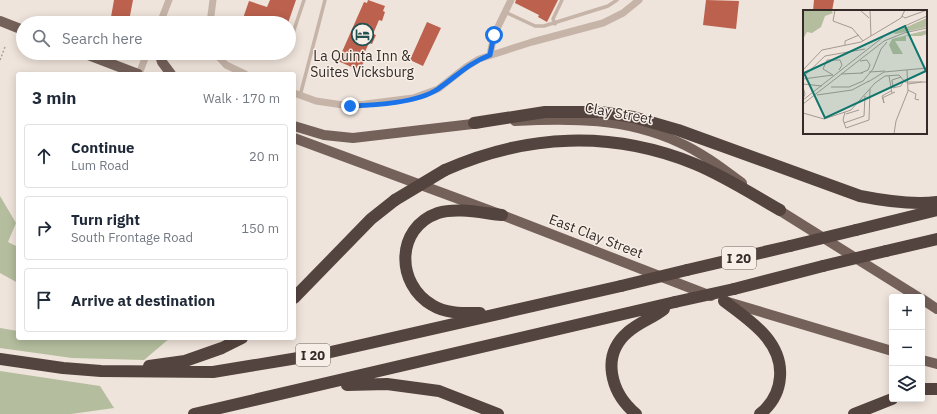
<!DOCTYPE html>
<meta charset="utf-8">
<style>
:root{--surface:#fff;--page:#f6f6f7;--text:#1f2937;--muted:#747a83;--line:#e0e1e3}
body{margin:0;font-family:"IBM Plex Sans",sans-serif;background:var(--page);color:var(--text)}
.controls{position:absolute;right:12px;bottom:12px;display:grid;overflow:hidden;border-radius:4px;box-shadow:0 2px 10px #0003}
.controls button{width:36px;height:36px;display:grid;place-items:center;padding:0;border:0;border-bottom:1px solid var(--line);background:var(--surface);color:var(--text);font:20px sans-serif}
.stop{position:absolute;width:12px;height:12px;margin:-9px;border:3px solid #1a73e8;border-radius:50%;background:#fff}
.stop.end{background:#1a73e8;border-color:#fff;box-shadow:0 1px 4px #0008}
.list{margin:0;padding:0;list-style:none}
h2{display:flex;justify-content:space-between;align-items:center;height:52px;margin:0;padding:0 16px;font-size:17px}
h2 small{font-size:13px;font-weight:400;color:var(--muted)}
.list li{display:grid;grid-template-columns:26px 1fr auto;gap:12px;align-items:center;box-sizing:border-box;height:64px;margin:0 8px 8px;padding:0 8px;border:1px solid var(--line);border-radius:4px}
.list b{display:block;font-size:15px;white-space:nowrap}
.list p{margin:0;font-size:13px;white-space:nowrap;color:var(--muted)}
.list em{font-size:13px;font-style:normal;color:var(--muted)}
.icon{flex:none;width:22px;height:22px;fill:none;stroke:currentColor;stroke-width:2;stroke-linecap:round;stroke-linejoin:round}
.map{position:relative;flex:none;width:937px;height:414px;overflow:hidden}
.search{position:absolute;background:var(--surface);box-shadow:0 2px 10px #0003;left:16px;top:16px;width:280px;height:44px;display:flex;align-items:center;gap:10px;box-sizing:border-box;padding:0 14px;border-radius:22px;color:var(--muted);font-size:15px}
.panel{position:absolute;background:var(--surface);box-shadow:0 2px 10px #0003;left:16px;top:72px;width:280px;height:268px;border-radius:4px}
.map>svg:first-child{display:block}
.green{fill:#b4bd9d}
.building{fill:#bb614d}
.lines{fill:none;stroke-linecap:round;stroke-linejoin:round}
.path{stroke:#b29e93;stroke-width:1.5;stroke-dasharray:2 2;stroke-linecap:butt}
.lane{stroke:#c6b4a8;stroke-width:3.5}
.street{stroke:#c6b4a8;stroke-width:7}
.primary{stroke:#74615a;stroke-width:10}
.highway{stroke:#54443f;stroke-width:12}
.highway-bridge{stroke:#54443f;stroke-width:12}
.route{stroke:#1a73e8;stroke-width:5}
.labels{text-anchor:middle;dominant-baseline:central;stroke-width:3;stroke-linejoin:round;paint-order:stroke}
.shield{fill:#f7efe7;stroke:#6e6661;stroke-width:1}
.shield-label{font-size:13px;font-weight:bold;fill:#342b28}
.poi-label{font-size:14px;fill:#342b28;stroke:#f7efe7}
.street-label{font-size:14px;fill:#342b28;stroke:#f7efe7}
.inset-road{fill:none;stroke:#a49a93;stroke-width:1}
.view{fill:#0f766e;fill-opacity:0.15;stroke:#0f766e;stroke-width:2}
.inset-edge{fill:none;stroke:#342b28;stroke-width:2}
</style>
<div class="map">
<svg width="937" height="414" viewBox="0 0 937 414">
<rect width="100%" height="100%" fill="#efe4db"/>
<!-- green -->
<path class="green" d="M 0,196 L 16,223 L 8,242 L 18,247 L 18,283 L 0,273 Z
M 0,328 L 18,331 L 18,338 L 126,338 L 131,340 L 132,338 L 170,338 L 144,360 L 72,358 L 0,348 Z
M 0,371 L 100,386 L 114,408 L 71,414 L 0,414 Z"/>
<!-- building -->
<path class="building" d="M 114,0 L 133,0 L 129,21 L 111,17 Z
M 270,0 L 296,0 L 288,23 L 248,23 L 242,21 L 249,1 L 267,7 Z
M 368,0 L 385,6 L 383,11 L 385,12 L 382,21 L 379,20 L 373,34 L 376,35 L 372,44 L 369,43 L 363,56 L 366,57 L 362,66 L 358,65 L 356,69 L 338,61 L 364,2 L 367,3 Z
M 516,0 L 558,0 L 547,22 L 538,17 L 539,15 L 515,3 Z
M 706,0 L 739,1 L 736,29 L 703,25 Z
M 814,0 L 834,0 L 832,11 L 813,11 Z
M 427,22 L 441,28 L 423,66 L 410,60 Z"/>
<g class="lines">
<!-- path -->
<path class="path" d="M 0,60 L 5,47"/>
<!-- lane -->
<path class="lane" d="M 505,12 L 535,26 L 544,26 L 608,6 L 617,0
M 555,24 L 553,19 L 562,0
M 289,45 L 304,0
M 300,96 L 325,0"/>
<!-- street -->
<path class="street" d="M 160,23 L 169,0
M 210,23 L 213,0
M 215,53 L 226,65 L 245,74
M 490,55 L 494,35 L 511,0
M 139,74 L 147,53
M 294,93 L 316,101 L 350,106 L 413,98 L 438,89 L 466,67 L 479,59 L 532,42 L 603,23 L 623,13 L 639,0"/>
<!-- primary -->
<path class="primary" d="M 0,21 L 23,30
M 83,53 L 138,74
M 159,53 L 162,62 L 171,74
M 515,121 C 571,118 626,118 678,142 C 701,152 722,168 742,183
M 294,126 L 324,135 L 353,138 L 481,123
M 294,138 L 502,215 L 711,296
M 774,207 L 918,297
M 922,299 L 937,309
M 728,302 L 892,351
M 922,360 L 937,364"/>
<!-- highway -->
<path class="highway" d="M 474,123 L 545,112 L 600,112 L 633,117 L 678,130 L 860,196 C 885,201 911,205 937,202
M 445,170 C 526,134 612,130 695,164 C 724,176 752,194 780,210
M 856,230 L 937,210
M 886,251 L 937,239
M 687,270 L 790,246
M 734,289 L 823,266
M 294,298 L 371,219 L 395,200
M 724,301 C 749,320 783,341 780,377 C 779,392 771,405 760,414
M 480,313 C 465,313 446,314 432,305 C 396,284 395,228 438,213 C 457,207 482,213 502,215
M 0,359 L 63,368 L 101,371 L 213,372 L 322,354 L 621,286
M 149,366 L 185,361 L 222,348 L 242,338
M 347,385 L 387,384 L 439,391 L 498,414
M 922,389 L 937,389
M 194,414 L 675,302
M 636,414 C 611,393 600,356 628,332 C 639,322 653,318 664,309
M 854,414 L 892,399"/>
<!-- highway-bridge -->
<path class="highway-bridge" d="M 395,200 L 445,170
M 790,246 L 856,230
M 823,266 L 886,251
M 621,286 L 687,270
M 675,302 L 734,289"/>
</g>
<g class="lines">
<!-- route -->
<path class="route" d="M 350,106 C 376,105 417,103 438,89 C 457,76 467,64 490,55 L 494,35"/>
</g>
<!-- icons -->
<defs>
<symbol id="hotel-ring" viewBox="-11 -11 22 22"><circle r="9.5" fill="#f7efe7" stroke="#215151" stroke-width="1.5"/><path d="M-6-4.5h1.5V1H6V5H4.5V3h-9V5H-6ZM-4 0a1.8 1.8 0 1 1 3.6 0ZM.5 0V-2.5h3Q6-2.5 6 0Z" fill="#215151"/></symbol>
</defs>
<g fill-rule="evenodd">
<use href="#hotel-ring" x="350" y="22" width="25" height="25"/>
</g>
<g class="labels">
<!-- shield labels -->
<g class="shield">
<rect x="722" y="247" width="34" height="22" rx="3"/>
<rect x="296" y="344" width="34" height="22" rx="3"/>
</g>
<g class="shield-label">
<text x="739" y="258">I 20</text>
<text x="313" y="355">I 20</text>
</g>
<!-- poi labels -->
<g class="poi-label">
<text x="362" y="56">La Quinta Inn &amp;<tspan x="362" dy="16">Suites Vicksburg</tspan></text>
</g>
<!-- street labels -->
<g class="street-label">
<text transform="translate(619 113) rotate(10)">Clay Street</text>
<text transform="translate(596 236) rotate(21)">East Clay Street</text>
</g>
</g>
<!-- overview -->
<g transform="translate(803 10)">
<rect width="124" height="124" fill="#efe4db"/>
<path d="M 0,0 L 28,0 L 30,3 L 22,6 L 18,17 L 9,23 L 4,22 L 0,29 ZM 124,8 L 124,17 L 93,24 L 90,23 ZM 124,20 L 124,24 L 118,26 L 103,26 L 103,31 L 92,31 L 100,44 L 90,44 L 86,35 L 89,29 Z" fill="#b4bd9d"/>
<path class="inset-road" d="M 32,0 L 30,11 L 49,18 L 60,31M 57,0 L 66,8M 67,0 L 68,26M 99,6 L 102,8 L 124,0M 42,35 L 42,31 L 56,25M 57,51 L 64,50 L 67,55 L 65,60 L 58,63M 0,60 L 19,40 L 58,32 L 98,8 L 102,0M 66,62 L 82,61M 38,64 L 60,63M 30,65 L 20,59 L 24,50 L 37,50 L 39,55 L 36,60M 86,66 L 89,83M 0,67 L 22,46 L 62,39M 0,69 L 30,65M 65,72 L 81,62 L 124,58M 0,74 L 19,76M 105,74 L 119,72M 0,77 L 2,84 L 0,89M 28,77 L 46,77 L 60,71 L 70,59 L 78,39 L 84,32M 90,78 L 89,70 L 98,67M 90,78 L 98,76 L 100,72M 105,80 L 113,84 L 112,89 L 116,90M 14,85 L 49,80 L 66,71M 79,88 L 92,82M 80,88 L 81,93 L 79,86 L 88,81M 0,90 L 84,24 L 124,6M 0,94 L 81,31 L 101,23 L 124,18M 42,102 L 40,110 L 43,118 L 66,110 L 67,79M 0,103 L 21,109 L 48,100 L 72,73 L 82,66 L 96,65 L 102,72 L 124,72M 43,104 L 56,100M 41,113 L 61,106 L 62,86M 91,124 L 93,111 L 105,81 L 104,60"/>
<path class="view" d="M 102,16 L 123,61 L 22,108 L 1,63 Z"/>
<rect width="124" height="124" class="inset-edge"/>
</g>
</svg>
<div class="controls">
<button>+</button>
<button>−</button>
<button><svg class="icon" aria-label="layers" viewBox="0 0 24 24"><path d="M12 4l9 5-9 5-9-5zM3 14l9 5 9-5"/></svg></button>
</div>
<div class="stop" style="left:494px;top:35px"></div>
<div class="stop end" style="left:350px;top:106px"></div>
<div class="search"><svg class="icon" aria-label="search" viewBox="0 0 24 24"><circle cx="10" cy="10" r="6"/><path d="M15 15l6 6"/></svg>Search here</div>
<section class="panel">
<h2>3 min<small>Walk · 170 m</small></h2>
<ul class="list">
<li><svg class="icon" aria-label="ahead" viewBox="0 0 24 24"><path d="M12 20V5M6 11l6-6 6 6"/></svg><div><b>Continue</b><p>Lum Road</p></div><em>20 m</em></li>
<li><svg class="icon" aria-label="right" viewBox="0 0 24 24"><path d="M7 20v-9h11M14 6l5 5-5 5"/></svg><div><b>Turn right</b><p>South Frontage Road</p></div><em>150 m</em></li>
<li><svg class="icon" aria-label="arrive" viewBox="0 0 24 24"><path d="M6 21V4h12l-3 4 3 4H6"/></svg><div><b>Arrive at destination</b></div></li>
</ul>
</section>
</div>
